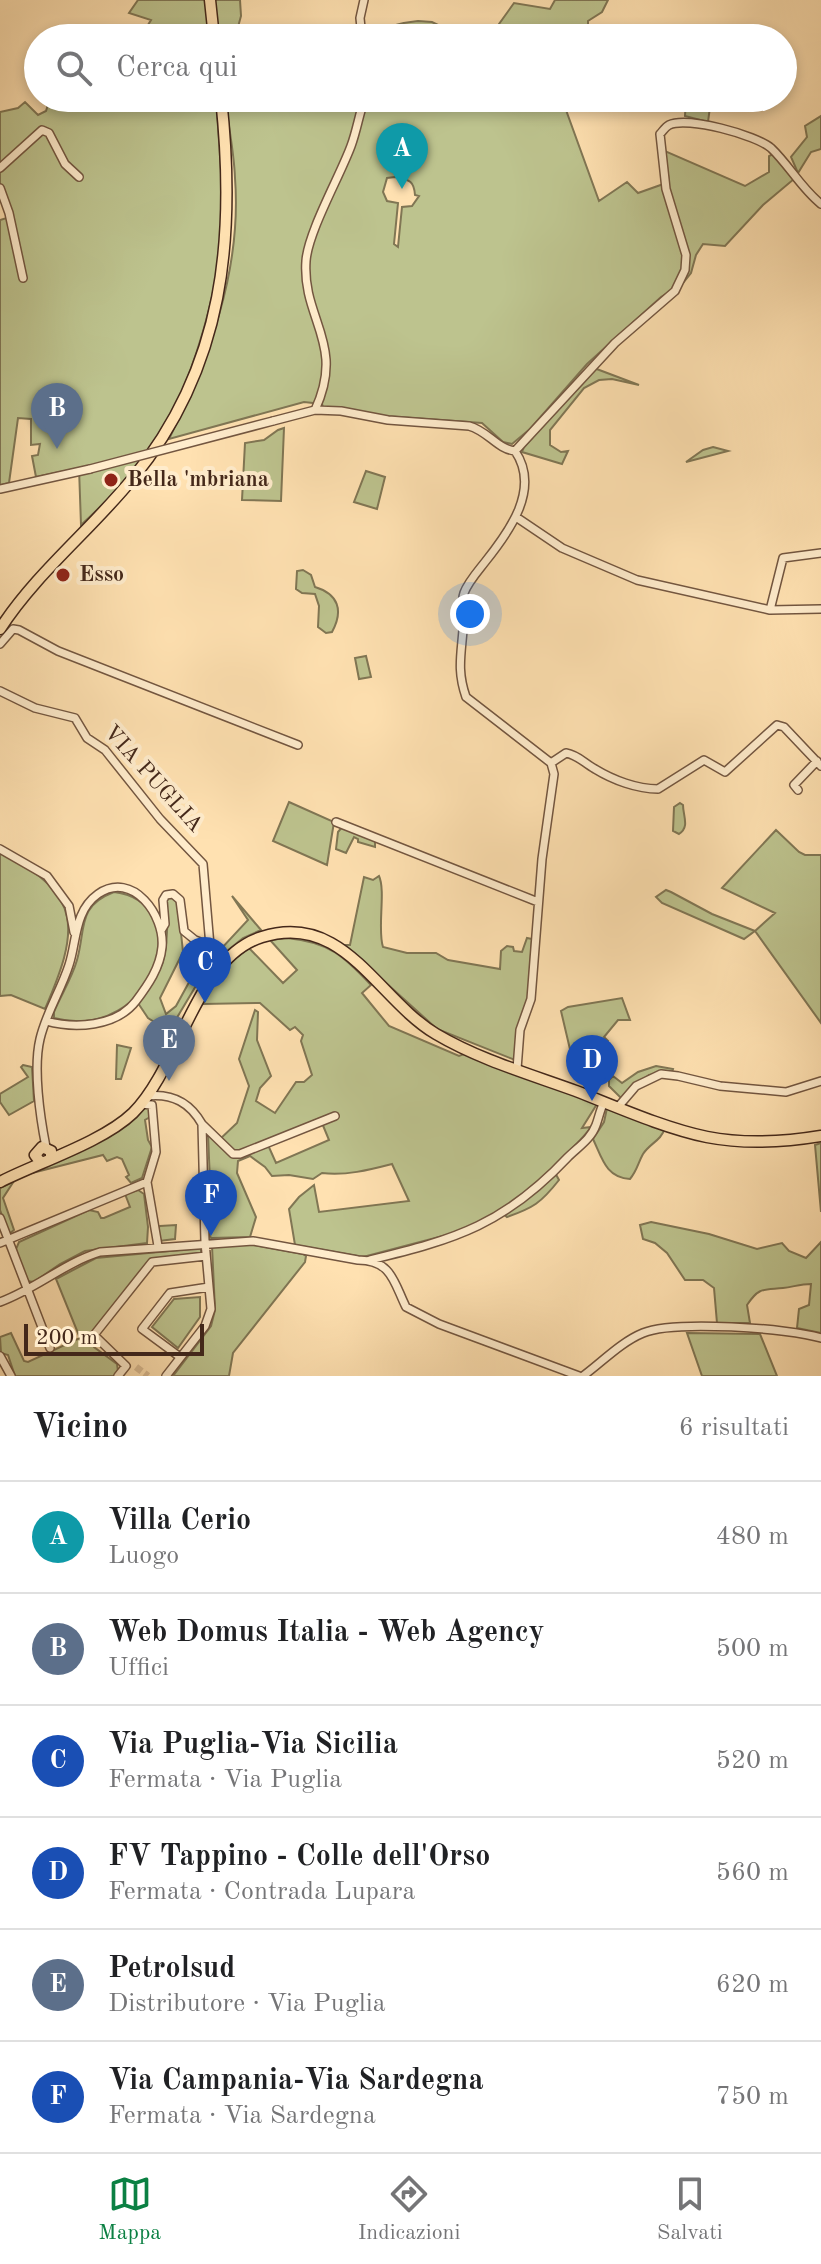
<!DOCTYPE html>
<html lang="it">
<meta charset="utf-8">
<style>
:root{--surface:#fff;--page:#f2f2f2;--text:#202124;--muted:#757577;--line:#e0e0e0;--accent:#0b8043}
body{margin:0;font-family:"Old Standard TT",serif;background:var(--page);color:var(--text)}
.scale{position:absolute;left:24px;bottom:20px;width:180px;box-sizing:border-box;padding-left:8px;border:4px solid #44281a;border-top:0;font-size:22px;line-height:28px;white-space:nowrap;color:#44281a;-webkit-text-stroke:6px #ffeccc;paint-order:stroke}
.you{position:absolute;left:470px;top:614px;width:28px;height:28px;margin:-20px;border:6px solid #fff;border-radius:50%;background:#1a73e8;box-shadow:0 0 0 12px #1a73e833}
.badge{display:grid;place-items:center;width:52px;height:52px;border-radius:50%;background:var(--accent);color:#fff;font-size:26px;font-weight:700}
.pin{position:absolute;translate:-50% -66px;filter:drop-shadow(0 2px 4px #0008)}
.pin::after{content:'';position:absolute;top:42px;width:28px;height:24px;background:inherit;clip-path:polygon(0 0,100% 0,50% 100%)}
.list{margin:0;padding:0;list-style:none}
h2{display:flex;justify-content:space-between;align-items:center;height:104px;margin:0;padding:0 32px;font-size:34px}
h2 small{font-size:26px;font-weight:400;color:var(--muted)}
.list li{display:grid;grid-template-columns:52px 1fr auto;gap:24px;align-items:center;box-sizing:border-box;height:112px;padding:0 32px;border-top:2px solid var(--line)}
.list b{display:block;font-size:30px;white-space:nowrap}
.list p{margin:0;font-size:26px;white-space:nowrap;color:var(--muted)}
.list em{font-size:26px;font-style:normal;color:var(--muted)}
.icon{flex:none;width:44px;height:44px;fill:none;stroke:currentColor;stroke-width:2;stroke-linecap:round;stroke-linejoin:round}
.map{position:relative;flex:none;width:821px;height:1376px;overflow:hidden}
.search{position:absolute;background:var(--surface);box-shadow:0 4px 12px #0003;left:24px;right:24px;top:24px;height:88px;display:flex;align-items:center;gap:20px;box-sizing:border-box;padding:0 28px;border-radius:44px;color:var(--muted);font-size:30px}
.sheet{height:776px;background:var(--surface)}
nav{display:flex;justify-content:space-around;align-items:center;box-sizing:border-box;height:112px;border-top:2px solid var(--line);background:var(--surface);font-size:22px;color:var(--muted)}
nav a{display:grid;justify-items:center;gap:4px}
nav .on{color:var(--accent)}
.map>svg:first-child{display:block}
.green{fill:#bdc38e;stroke:#807654;stroke-width:2;fill-rule:evenodd}
.lines{fill:none;stroke-linecap:round;stroke-linejoin:round}
.street-tunnel{stroke:#dabc93;stroke-width:7;stroke-dasharray:7 3.5;stroke-linecap:butt}
.street-casing{stroke:#735640;stroke-width:10}
.primary-casing{stroke:#44281a;stroke-width:13}
.street{stroke:#ffeccc;stroke-width:7}
.primary{stroke:#ffe1b1;stroke-width:10}
.street-bridge-casing{stroke:#735640;stroke-width:10;stroke-linecap:butt}
.street-bridge{stroke:#ffeccc;stroke-width:7}
.poi-dot{fill:#8f2418;stroke:#ffeccc;stroke-width:3}
.labels{text-anchor:middle;dominant-baseline:central;stroke-width:8;stroke-linejoin:round;paint-order:stroke}
.poi-label{font-size:22px;font-weight:bold;fill:#44281a;stroke:#ffeccc;text-anchor:start}
.street-label{font-size:22px;fill:#44281a;stroke:#ffeccc}
</style>
<div class="map">
<svg width="821" height="1376" viewBox="0 0 821 1376">
<rect width="100%" height="100%" fill="#ffe1b1"/>
<filter id="stains"><feTurbulence type="fractalNoise" baseFrequency=".0025" numOctaves="4"/><feColorMatrix values="0 0 0 0 .2 0 0 0 0 .09 0 0 0 0 .02 0 0 0 .5 -.17"/></filter>
<radialGradient id="worn" r=".72"><stop offset=".6" stop-color="#630" stop-opacity="0"/><stop offset="1" stop-color="#630" stop-opacity=".3"/></radialGradient>
<!-- green -->
<path class="green" d="M 138,0 L 240,0 L 241,16 L 235,38 L 140,38 L 151,20 L 129,13 Z
M 555,0 L 608,0 L 602,12 L 588,21 L 588,31 L 595,36 L 611,37 L 621,26 L 625,26 L 662,35 L 664,38 L 549,38 L 546,29 L 505,26 L 497,33 L 494,31 L 514,3 L 550,9 Z
M 418,21 L 432,22 L 465,38 L 369,38 C 385,27 398,23 418,21 Z
M 50,98 L 216,98 C 219,145 224,192 221,239 C 217,294 195,367 171,416 C 150,457 115,494 81,525 L 79,468 L 36,477 L 32,456 L 38,455 L 40,444 L 31,445 L 31,419 L 18,418 L 9,483 L 0,485 L 0,220 L 10,217 L 0,185 L 0,112 L 18,108 L 25,102 L 38,115 L 46,111 Z
M 225,98 L 577,98 L 566,110 L 599,201 L 627,182 L 638,193 L 669,182 L 665,151 L 745,186 L 769,172 L 769,156 L 773,154 L 794,179 L 763,205 L 725,246 L 703,244 L 696,255 L 691,273 L 683,283 L 661,297 L 587,364 L 530,429 L 512,444 L 503,442 L 482,423 L 384,416 L 323,407 L 322,404 L 304,402 L 169,439 C 209,357 242,271 235,178 C 234,151 228,124 225,98 ZM 395,177 C 409,180 414,180 415,195 L 419,196 L 412,206 L 402,207 L 398,247 L 394,244 L 398,203 L 387,201 L 383,192 L 387,178 Z
M 686,98 L 707,98 L 710,107 L 708,122 L 685,116 Z
M 821,116 L 821,149 L 811,152 L 798,173 L 791,157 L 807,137 L 805,126 Z
M 594,368 L 639,385 L 612,379 L 599,380 L 584,388 L 550,430 L 550,445 L 561,452 L 568,451 L 562,464 L 522,452 L 524,447 Z
M 284,428 L 281,501 L 242,500 L 245,443 L 264,440 L 278,430 Z
M 713,447 L 728,451 L 686,462 L 703,450 Z
M 366,471 L 385,477 L 377,509 L 354,502 Z
M 303,570 L 311,575 L 315,587 C 338,594 344,610 332,632 L 326,633 L 318,627 L 319,606 L 315,594 L 302,593 L 296,589 L 297,571 Z
M 366,656 L 371,677 L 359,679 L 355,658 Z
M 289,802 L 334,822 L 327,865 L 273,841 Z
M 680,803 L 683,805 C 683,816 690,827 679,834 L 673,831 L 674,807 Z
M 343,826 L 375,840 L 375,847 L 358,842 L 358,839 L 354,837 L 346,853 L 336,849 L 338,832 Z
M 776,830 L 799,852 L 805,855 L 821,855 L 821,1023 L 755,931 L 744,939 L 662,903 L 656,897 L 666,890 L 671,892 L 712,914 L 755,931 L 775,913 L 722,888 Z
M 0,853 C 86,894 78,932 45,1009 L 11,995 L 0,996 Z
M 379,876 C 386,891 377,929 383,947 L 407,953 L 436,953 L 448,960 L 500,969 L 501,951 L 507,946 L 513,947 L 514,951 L 522,952 L 527,938 L 532,939 L 528,998 L 515,1060 L 437,1029 L 344,945 L 350,945 L 364,877 L 373,880 Z
M 114,892 C 198,902 155,1044 54,1018 L 54,1012 C 61,995 72,978 77,960 C 86,928 77,906 114,892 Z
M 232,896 L 261,930 L 243,938 L 222,955 L 219,951 L 248,920 Z
M 170,897 L 174,897 L 178,905 L 183,952 L 160,998 L 166,1014 L 176,1006 L 193,975 L 206,974 L 200,979 L 169,1031 L 148,1018 L 138,1003 C 146,991 157,978 162,964 C 168,947 168,917 166,899 Z
M 287,938 C 329,942 344,956 371,985 L 362,993 L 389,1026 L 459,1056 L 464,1054 L 597,1104 L 582,1128 L 591,1127 C 580,1143 565,1153 553,1169 L 559,1180 C 541,1203 533,1208 507,1217 L 501,1212 L 458,1232 L 363,1257 L 295,1245 L 289,1209 L 299,1197 L 314,1185 L 319,1212 L 409,1201 L 392,1164 C 369,1170 345,1176 322,1173 L 313,1179 L 289,1175 L 272,1176 L 265,1167 L 250,1156 L 238,1161 L 237,1173 L 256,1217 L 250,1237 L 211,1238 L 209,1234 L 211,1206 L 208,1134 L 218,1141 L 237,1123 L 249,1086 L 239,1059 L 255,1010 L 258,1012 L 257,1040 L 271,1076 L 260,1088 L 256,1101 L 275,1113 L 296,1082 L 304,1082 L 312,1075 L 301,1041 L 303,1035 L 295,1027 L 290,1030 L 260,1003 L 203,1004 L 224,966 L 249,948 L 283,983 L 297,970 L 270,940 ZM 322,1123 L 329,1140 L 276,1163 L 268,1145 Z
M 622,998 L 630,1020 L 618,1020 L 604,1037 L 608,1041 L 599,1057 L 602,1063 L 597,1075 L 583,1080 L 577,1079 L 561,1011 L 568,1007 Z
M 117,1045 L 131,1048 L 121,1079 L 116,1079 Z
M 23,1065 L 32,1067 L 34,1101 L 9,1115 L 0,1102 L 0,1094 L 28,1077 L 21,1067 Z
M 656,1066 L 673,1069 L 672,1072 L 649,1075 L 621,1098 L 609,1086 L 609,1080 L 613,1076 L 622,1083 L 638,1072 Z
M 144,1106 L 149,1108 L 150,1117 L 145,1120 L 148,1140 L 152,1147 L 142,1178 L 131,1183 L 126,1177 L 129,1175 L 122,1159 L 117,1157 L 107,1161 L 103,1155 L 32,1173 Z
M 607,1108 L 665,1128 C 661,1141 650,1143 643,1154 C 638,1163 637,1171 630,1179 C 606,1178 602,1158 593,1139 L 604,1122 Z
M 821,1143 L 821,1212 L 815,1145 Z
M 14,1181 L 3,1198 L 14,1230 L 9,1234 L 0,1210 L 0,1188 Z
M 138,1190 L 144,1194 L 148,1227 L 147,1243 L 85,1251 L 60,1264 L 34,1282 L 26,1281 L 16,1249 L 19,1242 L 89,1210 L 98,1212 L 101,1218 L 104,1218 L 130,1207 L 125,1194 Z
M 651,1222 L 709,1234 L 757,1249 L 782,1243 L 789,1251 L 806,1258 L 821,1242 L 821,1333 L 797,1328 L 799,1309 L 809,1305 L 811,1284 C 800,1284 793,1287 783,1288 C 763,1290 759,1287 747,1305 L 750,1323 L 717,1323 L 714,1288 L 703,1280 L 685,1280 L 667,1253 L 655,1243 L 643,1239 L 640,1225 Z
M 176,1225 L 175,1239 L 159,1241 L 157,1229 L 160,1226 Z
M 248,1244 L 303,1254 L 306,1256 L 305,1262 L 233,1353 L 229,1376 L 173,1376 L 211,1326 L 215,1310 L 212,1246 Z
M 201,1248 L 201,1253 L 150,1260 L 89,1336 L 94,1347 L 117,1364 L 118,1371 L 114,1376 L 15,1376 L 8,1355 L 1,1353 L 0,1337 L 11,1333 L 24,1361 L 28,1362 L 80,1338 L 56,1279 L 96,1258 Z
M 200,1297 L 200,1317 L 178,1348 L 152,1327 L 174,1299 Z
M 687,1333 L 760,1334 L 777,1376 L 702,1376 Z"/>
<g class="lines">
<!-- street-tunnel -->
<path class="street-tunnel" d="M 136,1367 L 148,1376"/>
<defs>
<path id="street" d="M 362,38 L 360,18 L 364,0
M 0,168 L 42,130 L 49,133 L 65,164 L 79,177
M 0,188 L 9,213 L 23,278
M 315,410 C 346,343 302,320 306,261 C 308,232 340,176 351,146 C 357,130 359,114 365,98
M 273,421 L 315,410 L 341,411 L 388,420 L 469,426 C 488,431 497,449 515,451 C 541,489 509,532 485,562 C 478,571 468,582 464,593 C 460,605 464,618 463,630 C 461,656 457,671 466,697 L 551,763 L 554,774 L 542,859 L 531,999 L 520,1030 L 517,1069
M 515,451 L 615,343 L 675,291 L 685,270 L 686,255 L 666,189 L 660,134 C 663,131 665,127 669,125 C 687,116 756,135 771,148 C 789,165 801,188 821,204
M 0,489 L 90,469
M 516,517 L 562,548 L 637,580 L 770,610 L 821,609
M 770,610 L 783,558 L 821,553
M 0,644 L 13,629 L 19,630 L 58,651 L 298,745
M 0,691 L 35,708 L 75,718 L 87,738 L 105,750 L 160,819 L 203,864 L 210,946 L 220,964
M 551,763 L 566,753 C 578,755 584,763 595,769 C 613,780 637,789 658,789 L 704,760 L 725,772 L 777,725 L 784,727 L 821,766
M 798,790 L 794,785 L 817,761
M 336,822 L 538,902
M 0,849 L 47,876 L 69,906 L 74,932
M 162,929 L 165,924 L 163,900 L 166,895 L 173,894 L 180,900 L 184,931 L 195,940 L 210,946
M 147,1096 C 173,1093 190,1103 202,1124 L 205,1242 L 211,1309 L 205,1326 L 166,1376
M 140,1104 L 152,1105 L 156,1152 L 147,1182 L 158,1246
M 618,1107 L 636,1086 L 661,1074 L 678,1076 L 720,1086 L 786,1092 L 821,1081
M 202,1124 L 233,1154 L 240,1154 L 335,1116
M 46,1147 C 40,1117 33,1068 40,1039 C 46,1013 61,990 69,965 C 77,941 74,911 98,894 C 133,870 165,916 162,947 C 160,968 148,985 136,1001 C 116,1027 75,1029 46,1021
M 0,1218 L 50,1348
M 0,1243 L 147,1182
M 370,1260 C 457,1239 505,1224 568,1157 C 578,1147 591,1139 596,1125 C 599,1117 600,1110 604,1102
M 0,1302 C 36,1289 64,1263 100,1252 L 253,1241 L 358,1260 C 392,1260 394,1283 406,1307 L 439,1324 L 579,1376
M 0,1356 L 11,1376
M 180,1357 L 142,1329 L 170,1293 L 209,1287
M 118,1376 L 126,1366 L 94,1335 L 152,1262 L 206,1256
M 583,1376 C 602,1362 621,1342 643,1333 C 673,1320 789,1328 821,1338"/>
<path id="primary" d="M 210,0 L 214,38
M 0,629 C 37,572 91,530 133,478 C 225,366 236,236 221,98
M 41,1163 L 35,1155 L 42,1147 L 51,1151 L 51,1159
M 0,1182 C 37,1163 103,1142 133,1113 C 181,1065 195,958 262,937 C 344,911 377,999 436,1034 C 478,1059 529,1074 576,1091 C 617,1107 664,1128 707,1137 C 743,1144 785,1142 821,1136"/>
</defs>
<!-- street casing -->
<use href="#street" class="street-casing"/>
<!-- primary casing -->
<use href="#primary" class="primary-casing"/>
<!-- street -->
<use href="#street" class="street"/>
<!-- primary -->
<use href="#primary" class="primary"/>
<defs>
<path id="street-bridge" d="M 90,469 L 273,421"/>
</defs>
<!-- street-bridge casing -->
<use href="#street-bridge" class="street-bridge-casing"/>
<!-- street-bridge -->
<use href="#street-bridge" class="street-bridge"/>
</g>
<!-- markers -->
<g class="poi-dot">
<circle cx="111" cy="480" r="8"/>
<circle cx="63" cy="575" r="8"/>
</g>
<g class="labels">
<!-- poi labels -->
<g class="poi-label">
<text x="127" y="480">Bella 'mbriana</text>
<text x="79" y="575">Esso</text>
</g>
<!-- street labels -->
<g class="street-label">
<text transform="translate(153 779) rotate(48)">VIA PUGLIA</text>
</g>
</g>
<rect width="100%" height="100%" filter="url(#stains)"/>
<rect width="100%" height="100%" fill="url(#worn)"/>
</svg>
<div class="scale">200 m</div>
<div class="you"></div>
<div class="pin badge" style="left:402px;top:189px;background:#0f9aa8">A</div>
<div class="pin badge" style="left:57px;top:449px;background:#5c6f8a">B</div>
<div class="pin badge" style="left:205px;top:1003px;background:#1a4fb4">C</div>
<div class="pin badge" style="left:592px;top:1101px;background:#1a4fb4">D</div>
<div class="pin badge" style="left:169px;top:1081px;background:#5c6f8a">E</div>
<div class="pin badge" style="left:211px;top:1236px;background:#1a4fb4">F</div>
<div class="search"><svg class="icon" aria-label="search" viewBox="0 0 24 24"><circle cx="10" cy="10" r="6"/><path d="M15 15l6 6"/></svg>Cerca qui</div>
</div>
<section class="sheet">
<h2>Vicino<small>6 risultati</small></h2>
<ul class="list">
<li><span class="badge" style="background:#0f9aa8">A</span><div><b>Villa Cerio</b><p>Luogo</p></div><em>480 m</em></li>
<li><span class="badge" style="background:#5c6f8a">B</span><div><b>Web Domus Italia - Web Agency</b><p>Uffici</p></div><em>500 m</em></li>
<li><span class="badge" style="background:#1a4fb4">C</span><div><b>Via Puglia-Via Sicilia</b><p>Fermata · Via Puglia</p></div><em>520 m</em></li>
<li><span class="badge" style="background:#1a4fb4">D</span><div><b>FV Tappino - Colle dell'Orso</b><p>Fermata · Contrada Lupara</p></div><em>560 m</em></li>
<li><span class="badge" style="background:#5c6f8a">E</span><div><b>Petrolsud</b><p>Distributore · Via Puglia</p></div><em>620 m</em></li>
<li><span class="badge" style="background:#1a4fb4">F</span><div><b>Via Campania-Via Sardegna</b><p>Fermata · Via Sardegna</p></div><em>750 m</em></li>
</ul>
</section>
<nav>
<a class="on"><svg class="icon" aria-label="map" viewBox="0 0 24 24"><path d="M3 6l6-2 6 2 6-2v14l-6 2-6-2-6 2zM9 4v14M15 6v14"/></svg>Mappa</a>
<a><svg class="icon" aria-label="directions" viewBox="0 0 24 24"><path d="M12 3l9 9-9 9-9-9zM9 14v-3h6M13 9l2 2-2 2"/></svg>Indicazioni</a>
<a><svg class="icon" aria-label="saved" viewBox="0 0 24 24"><path d="M7 4h10v16l-5-4-5 4z"/></svg>Salvati</a>
</nav>
